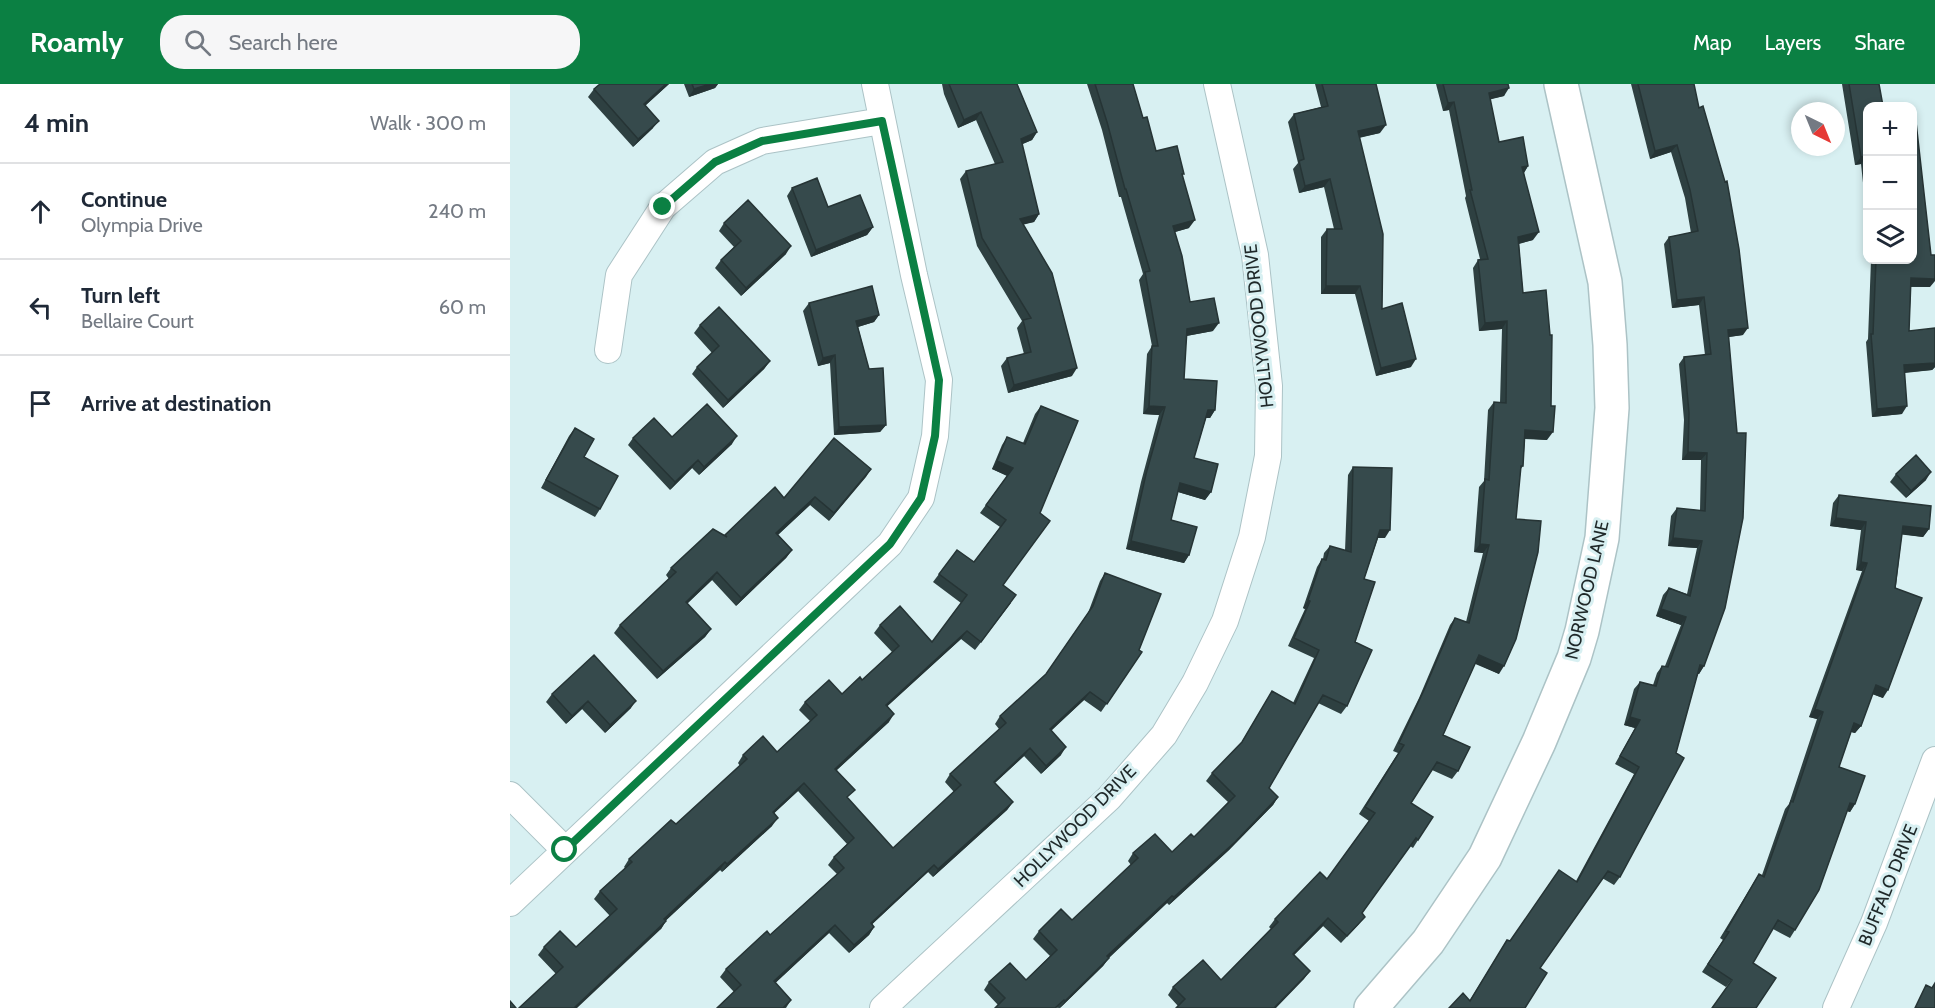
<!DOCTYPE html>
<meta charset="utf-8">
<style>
:root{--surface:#fff;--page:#f6f6f7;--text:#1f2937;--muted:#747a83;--line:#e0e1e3;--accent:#0b8043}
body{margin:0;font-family:Cabin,sans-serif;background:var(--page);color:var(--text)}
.controls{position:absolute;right:18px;top:18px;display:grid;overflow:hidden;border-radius:12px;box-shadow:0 3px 9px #0003}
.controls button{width:54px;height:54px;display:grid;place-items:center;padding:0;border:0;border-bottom:2px solid var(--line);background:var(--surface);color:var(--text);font:30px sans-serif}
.compass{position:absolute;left:1281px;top:18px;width:54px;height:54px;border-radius:50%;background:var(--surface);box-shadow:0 3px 9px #0003;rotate:137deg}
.stop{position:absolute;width:18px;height:18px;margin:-14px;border:4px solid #0b8043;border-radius:50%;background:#fff}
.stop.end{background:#0b8043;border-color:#fff;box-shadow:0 2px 6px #0008}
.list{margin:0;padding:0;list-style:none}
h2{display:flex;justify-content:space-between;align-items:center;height:78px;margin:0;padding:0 24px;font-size:26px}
h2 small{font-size:20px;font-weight:400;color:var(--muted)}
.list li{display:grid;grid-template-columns:39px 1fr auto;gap:18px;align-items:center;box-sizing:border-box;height:96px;padding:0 24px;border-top:2px solid var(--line)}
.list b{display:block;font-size:22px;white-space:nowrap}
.list p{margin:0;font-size:20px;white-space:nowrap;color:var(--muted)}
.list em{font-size:20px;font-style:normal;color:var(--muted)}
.icon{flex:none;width:33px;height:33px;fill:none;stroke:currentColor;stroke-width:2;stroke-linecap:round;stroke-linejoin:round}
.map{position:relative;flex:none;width:1425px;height:924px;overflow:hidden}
header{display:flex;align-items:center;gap:36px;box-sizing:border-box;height:84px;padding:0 30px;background:var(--accent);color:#fff}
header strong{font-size:28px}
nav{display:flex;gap:33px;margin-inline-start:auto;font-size:21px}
.search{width:420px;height:54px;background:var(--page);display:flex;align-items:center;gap:15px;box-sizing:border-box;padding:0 21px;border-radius:24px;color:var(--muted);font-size:22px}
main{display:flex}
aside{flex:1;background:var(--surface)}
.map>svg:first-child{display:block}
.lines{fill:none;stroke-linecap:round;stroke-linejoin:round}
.street-casing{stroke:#acc3c6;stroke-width:28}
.secondary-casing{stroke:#acc3c6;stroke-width:36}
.street{stroke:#fff;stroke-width:26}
.secondary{stroke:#fff;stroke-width:33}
.wall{fill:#2e4041}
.shaded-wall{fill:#263435}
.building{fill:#364a4c;stroke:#263435;stroke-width:1.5}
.route{stroke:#0b8043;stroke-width:8}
.labels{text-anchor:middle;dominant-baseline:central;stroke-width:6;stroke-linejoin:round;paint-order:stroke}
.street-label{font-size:18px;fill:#1f2829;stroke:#d8f0f2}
</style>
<header>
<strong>Roamly</strong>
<div class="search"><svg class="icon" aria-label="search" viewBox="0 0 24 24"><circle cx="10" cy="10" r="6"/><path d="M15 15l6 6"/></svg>Search here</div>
<nav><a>Map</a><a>Layers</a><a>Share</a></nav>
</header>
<main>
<aside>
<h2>4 min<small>Walk · 300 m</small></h2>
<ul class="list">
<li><svg class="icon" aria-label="ahead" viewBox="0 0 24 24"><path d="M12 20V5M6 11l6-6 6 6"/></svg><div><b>Continue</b><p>Olympia Drive</p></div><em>240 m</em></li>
<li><svg class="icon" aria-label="left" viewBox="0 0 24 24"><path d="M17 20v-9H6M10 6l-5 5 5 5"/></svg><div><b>Turn left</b><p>Bellaire Court</p></div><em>60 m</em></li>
<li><svg class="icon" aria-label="arrive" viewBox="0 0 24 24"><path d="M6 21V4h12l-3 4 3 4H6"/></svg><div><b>Arrive at destination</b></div></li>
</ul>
</aside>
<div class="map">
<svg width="1425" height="924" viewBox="0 0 1425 924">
<rect width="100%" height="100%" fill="#d8f0f2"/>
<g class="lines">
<defs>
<path id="street" d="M 98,266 L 109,191 L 153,123 L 205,78 L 252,57 L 372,37
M 0,711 L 55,766
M 0,819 L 380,460 L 411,414 L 425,352 L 429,296 L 404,191 L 365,0
M 373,924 L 599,714 L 654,651 L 685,599 L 715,537 L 742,453 L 758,372 L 759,302 L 745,171 L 707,0
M 1326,924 L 1364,839 L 1425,676"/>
<path id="secondary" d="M 861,924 L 918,858 L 975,773 L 1029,658 L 1064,574 L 1072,547 L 1092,454 L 1102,324 L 1100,261 L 1095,198 L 1051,0"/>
</defs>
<!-- street casing -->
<use href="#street" class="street-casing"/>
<!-- secondary casing -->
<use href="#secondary" class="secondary-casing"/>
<!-- street -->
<use href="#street" class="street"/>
<!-- secondary -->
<use href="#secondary" class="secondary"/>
</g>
<!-- wall -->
<path class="wall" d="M 90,0 L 159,0 L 135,22 L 143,44 L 123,63 L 78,13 L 84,5 Z
M 174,0 L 208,0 L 205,4 L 179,13 Z
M 432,0 L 507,0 L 527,48 L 522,56 L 512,60 L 529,130 L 524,138 L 513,140 L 562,292 L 498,309 L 491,282 L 497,274 L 514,270 L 507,244 L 512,237 L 467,162 L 450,95 L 456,87 L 485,80 L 466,36 L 448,44 L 434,10 Z
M 577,0 L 623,0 L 633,34 L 646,67 L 672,92 L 679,144 L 665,148 L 680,218 L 703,247 L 676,252 L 674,295 L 705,326 L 700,334 L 696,334 L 684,374 L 701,408 L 695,416 L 668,408 L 661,436 L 679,471 L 674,479 L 616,465 L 631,398 L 649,331 L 633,330 L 637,270 L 642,262 L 629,196 L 633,190 L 611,113 L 609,113 L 592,46 Z
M 805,0 L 866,0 L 870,49 L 849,54 L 872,225 L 901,283 L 866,292 L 845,210 L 811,210 L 811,153 L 817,145 L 824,145 L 814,103 L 789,109 L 783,85 L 788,79 L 778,38 L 784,30 L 811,23 Z
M 926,0 L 998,0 L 994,12 L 980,15 L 989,58 L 1018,82 L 1014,89 L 1023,156 L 1009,160 L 1013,209 L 1037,356 L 1015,355 L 1013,382 L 1010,386 L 989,590 L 965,579 L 933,651 L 948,687 L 942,695 L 922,686 L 901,719 L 908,756 L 903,764 L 900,762 L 852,829 L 849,840 L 831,859 L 813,842 L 784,871 L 794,895 L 668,922 L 658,911 L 663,903 L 711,896 L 761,845 L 759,843 L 765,835 L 817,795 L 859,737 L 849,730 L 888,669 L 883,667 L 909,614 L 940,541 L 945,534 L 956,538 L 973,469 L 964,468 L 969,403 L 974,397 L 978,326 L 984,318 L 990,319 L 992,245 L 969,247 L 963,184 L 968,176 L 970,175 L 955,114 L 956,112 L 939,26 L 933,27 Z
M 1121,0 L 1184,0 L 1233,251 L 1218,253 L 1194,582 L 1189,590 L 1188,590 L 1110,793 L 1104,801 L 1092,794 L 1030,884 L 960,916 L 997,856 L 1000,857 L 1066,797 L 1124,690 L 1105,680 L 1125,644 L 1114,641 L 1124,605 L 1130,598 L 1143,601 L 1147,589 L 1152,582 L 1155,582 L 1171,541 L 1146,532 L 1153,511 L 1159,504 L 1177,510 L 1187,464 L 1158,462 L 1161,432 L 1167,424 L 1190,427 L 1191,376 L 1172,376 L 1174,336 L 1169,280 L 1174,273 L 1195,271 L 1189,221 L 1162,224 L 1154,160 L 1159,153 L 1181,149 L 1175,114 L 1161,68 L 1140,75 Z
M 1332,0 L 1369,0 L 1358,22 L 1358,146 L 1351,80 L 1345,81 Z
M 282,104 L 318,123 L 363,143 L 357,151 L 301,173 L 277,112 Z
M 214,139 L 276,170 L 231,212 L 205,184 L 211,176 L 224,163 L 209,147 Z
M 1361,176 L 1402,176 L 1420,203 L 1401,203 L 1399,247 L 1425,279 L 1425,283 L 1422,286 L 1395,289 L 1392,330 L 1362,333 L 1356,258 L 1358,255 Z
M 299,219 L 369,231 L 364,238 L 348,243 L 359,285 L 376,341 L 370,348 L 324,351 L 320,279 L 308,282 L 293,227 Z
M 190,241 L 260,277 L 254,285 L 213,324 L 182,290 L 187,283 L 202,269 L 184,249 Z
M 531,322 L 493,501 L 501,519 L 465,566 L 451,555 L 377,622 L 379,638 L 327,686 L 338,715 L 383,764 L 444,708 L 435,698 L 440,690 L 489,645 L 485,640 L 490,632 L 536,590 L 578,529 L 590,497 L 595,489 L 629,566 L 632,568 L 591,628 L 574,616 L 541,647 L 551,671 L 531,690 L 514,672 L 485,699 L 503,718 L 497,726 L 423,793 L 418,788 L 362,840 L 364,843 L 359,851 L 339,869 L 319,849 L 265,899 L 281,916 L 276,924 L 207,924 L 224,908 L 210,893 L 216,885 L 260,851 L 327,790 L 318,781 L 324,773 L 337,760 L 288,707 L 264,729 L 262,742 L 212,788 L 210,786 L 156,836 L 156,837 L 151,845 L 46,890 L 28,871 L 34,863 L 66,863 L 100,832 L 84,815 L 90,807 L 115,784 L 114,783 L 119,775 L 166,740 L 230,682 L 228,679 L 233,671 L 267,668 L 300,637 L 289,626 L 295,618 L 332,610 L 352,596 L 382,568 L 364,549 L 370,541 L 422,558 L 451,519 L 423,498 L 429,490 L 464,478 L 490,443 L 470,429 L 497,392 L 482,385 L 492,361 L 497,353 L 513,359 L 525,330 Z
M 65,344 L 90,425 L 85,433 L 31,404 L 59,352 Z
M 162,353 L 222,360 L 189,391 L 182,384 L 160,406 L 118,361 L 123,354 Z
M 843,383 L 875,454 L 868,454 L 854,495 L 837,622 L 831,630 L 808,619 L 759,704 L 768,713 L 763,721 L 719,766 L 659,821 L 657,819 L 599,874 L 593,882 L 550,924 L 488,921 L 474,906 L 479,898 L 516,896 L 540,872 L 523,855 L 529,847 L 562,836 L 621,781 L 618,777 L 623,769 L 662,768 L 684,753 L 718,718 L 696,697 L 702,689 L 730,661 L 762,607 L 783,619 L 804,574 L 778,562 L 795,525 L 793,524 L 807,483 L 812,475 L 813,475 L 814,469 L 820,462 L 835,467 L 838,391 Z
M 361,385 L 319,437 L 300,421 L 268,451 L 282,466 L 276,474 L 226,522 L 202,496 L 177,520 L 201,545 L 195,553 L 147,595 L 104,549 L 110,541 L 159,495 L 156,491 L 161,484 L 274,414 Z
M 1386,390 L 1416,396 L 1396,414 L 1380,398 Z
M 1329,411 L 1419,445 L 1413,453 L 1392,450 L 1373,614 L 1362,610 L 1351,642 L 1345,649 L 1341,648 L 1329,683 L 1345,720 L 1340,728 L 1337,727 L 1285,846 L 1280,854 L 1263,845 L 1216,903 L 1192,888 L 1213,856 L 1210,854 L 1244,798 L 1249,790 L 1252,791 L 1275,725 L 1279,720 L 1307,635 L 1299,633 L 1352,487 L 1346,486 L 1351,446 L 1320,442 L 1323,419 Z
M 42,610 L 121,624 L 95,649 L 72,625 L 56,640 L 36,618 Z"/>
<!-- shaded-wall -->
<path class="shaded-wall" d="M 156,0 L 159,0 L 128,28 L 134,20 Z
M 200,0 L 208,0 L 205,4 L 179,13 L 184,5 Z
M 999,4 L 994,12 L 974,17 L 979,9 Z
M 944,18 L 939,26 L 933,27 L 938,19 Z
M 471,28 L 466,36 L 448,44 L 454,36 Z
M 149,37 L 143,44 L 123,63 L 128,55 Z
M 876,41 L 870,49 L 842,55 L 848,47 Z
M 527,48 L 522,56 L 506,63 L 511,55 Z
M 1167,61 L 1161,68 L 1140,75 L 1145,67 Z
M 1356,72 L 1351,80 L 1345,81 L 1351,73 Z
M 1018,82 L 1013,90 L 1012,83 Z
M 820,95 L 814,103 L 789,109 L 795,102 Z
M 529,130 L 524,138 L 504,143 L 510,135 Z
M 685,136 L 679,144 L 658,150 L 663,142 Z
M 363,143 L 357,151 L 301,173 L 306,166 Z
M 1029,148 L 1023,156 L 1003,161 L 1008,153 Z
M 281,162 L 276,170 L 231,212 L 236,204 Z
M 1401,194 L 1425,195 L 1425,197 L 1420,203 L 1396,202 Z
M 816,202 L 850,202 L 845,210 L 811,210 Z
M 1194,213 L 1189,221 L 1162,224 L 1167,216 Z
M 369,231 L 364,238 L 341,245 L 346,237 Z
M 997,237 L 992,245 L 969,247 L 975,239 Z
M 709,239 L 703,247 L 671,253 L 677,245 Z
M 1238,244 L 1233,251 L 1212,254 L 1218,246 Z
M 325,271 L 320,279 L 308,282 L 313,274 Z
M 906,275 L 901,283 L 866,292 L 871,284 Z
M 260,277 L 254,285 L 213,324 L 218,316 Z
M 1425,279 L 1425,283 L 1422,286 L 1389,289 L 1394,281 Z
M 567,284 L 562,292 L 498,309 L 504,301 Z
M 639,322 L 655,323 L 649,331 L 633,330 Z
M 1397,322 L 1392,330 L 1362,333 L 1367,325 Z
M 698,326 L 705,326 L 700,334 L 692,334 Z
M 376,341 L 370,348 L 324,351 L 329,343 Z
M 1015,346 L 1043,348 L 1037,356 L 1010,354 Z
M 227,352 L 222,360 L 189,391 L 194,383 Z
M 1178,368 L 1197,369 L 1191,376 L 1172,376 Z
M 188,376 L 182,384 L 160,406 L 165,398 Z
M 487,377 L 503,384 L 498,392 L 482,385 Z
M 361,385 L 356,393 L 319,437 L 324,429 Z
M 1421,388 L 1416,396 L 1396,414 L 1401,407 Z
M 670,399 L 701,408 L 695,416 L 665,407 Z
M 305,413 L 300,421 L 261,457 L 266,449 Z
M 1326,434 L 1356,438 L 1351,446 L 1320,442 Z
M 1393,442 L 1419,445 L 1413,453 L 1387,450 Z
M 870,446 L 880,446 L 875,454 L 865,454 Z
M 1163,454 L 1192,457 L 1187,464 L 1158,462 Z
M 621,457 L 679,471 L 674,479 L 616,465 Z
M 970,460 L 979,461 L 973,469 L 964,468 Z
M 282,466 L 276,474 L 226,522 L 231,514 Z
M 1351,478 L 1357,479 L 1352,487 L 1346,486 Z
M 207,488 L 202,496 L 170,526 L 176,518 Z
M 798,516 L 800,517 L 795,525 L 793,524 Z
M 1151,525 L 1176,533 L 1171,541 L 1146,532 Z
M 201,545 L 195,553 L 147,595 L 153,587 Z
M 457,547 L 451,555 L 370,629 L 376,621 Z
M 969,571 L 994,582 L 989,590 L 963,579 Z
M 1190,581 L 1194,582 L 1189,590 L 1185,589 Z
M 1366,601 L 1378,606 L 1373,614 L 1360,609 Z
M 580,608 L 574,616 L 534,653 L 540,645 Z
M 78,617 L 72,625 L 56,640 L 62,632 Z
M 126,617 L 121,624 L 95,649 L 100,641 Z
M 1305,625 L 1313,628 L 1307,635 L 1299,633 Z
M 384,630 L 379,638 L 320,692 L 325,685 Z
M 1120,633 L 1130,636 L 1125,644 L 1114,641 Z
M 1344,639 L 1351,642 L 1345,649 L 1338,647 Z
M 556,663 L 551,671 L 531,690 L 536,682 Z
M 520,664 L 514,672 L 478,705 L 484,698 Z
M 294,699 L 288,707 L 257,736 L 263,728 Z
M 768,713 L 763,721 L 719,766 L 659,821 L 664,813 Z
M 503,718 L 497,726 L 423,793 L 428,785 Z
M 1340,719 L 1345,720 L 1340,728 L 1334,726 Z
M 268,734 L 262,742 L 212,788 L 217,780 Z
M 215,778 L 210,786 L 149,843 L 154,835 Z
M 424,781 L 418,788 L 355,847 L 361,839 Z
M 662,812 L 657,819 L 592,880 L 597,872 Z
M 818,834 L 813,842 L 777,878 L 783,870 Z
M 156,837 L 151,845 L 67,924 L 64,924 Z
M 325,841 L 319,849 L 259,905 L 264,897 Z
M 364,843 L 359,851 L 339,869 L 344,861 Z
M 599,874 L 593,882 L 550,924 L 555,917 Z
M 800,887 L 794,895 L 766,924 L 764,924 Z"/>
<!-- building -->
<path class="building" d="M 90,0 L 156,0 L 134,20 L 149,37 L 128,55 L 84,5 Z
M 182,0 L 200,0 L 184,5 Z
M 439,0 L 507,0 L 527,48 L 511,55 L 529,130 L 510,135 L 542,189 L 567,284 L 504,301 L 497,274 L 521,268 L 513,236 L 521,234 L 472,154 L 456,87 L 493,78 L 471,28 L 454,36 Z
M 585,0 L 623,0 L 633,34 L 637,33 L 646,67 L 667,62 L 674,90 L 672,90 L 685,136 L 663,142 L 672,172 L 680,218 L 704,214 L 709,239 L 677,245 L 674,295 L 707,297 L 705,326 L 698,326 L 684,374 L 708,380 L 701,408 L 670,399 L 661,436 L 687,443 L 679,471 L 621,457 L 636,390 L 655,323 L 639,322 L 642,262 L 648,262 L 635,188 L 640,187 L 616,105 L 615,105 L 597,38 Z
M 812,0 L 866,0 L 876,41 L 848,47 L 873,150 L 872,225 L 892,219 L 906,275 L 871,284 L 850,202 L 816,202 L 817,145 L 832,145 L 820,95 L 795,102 L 789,77 L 794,75 L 784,30 L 818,22 Z
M 933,0 L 998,0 L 999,4 L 979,9 L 989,58 L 1013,53 L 1018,82 L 1012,83 L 1029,148 L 1008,153 L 1013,209 L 1036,206 L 1040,251 L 1042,251 L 1041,322 L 1045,322 L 1043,348 L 1015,346 L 1013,382 L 1011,382 L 1006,435 L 1031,437 L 1028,468 L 1006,555 L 994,582 L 969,571 L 933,651 L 960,663 L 948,687 L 927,678 L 901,719 L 923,733 L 908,756 L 906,754 L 852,829 L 855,833 L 837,852 L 818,834 L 783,870 L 800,887 L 764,924 L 666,924 L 675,915 L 663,903 L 693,876 L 711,896 L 768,838 L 765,835 L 810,788 L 817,795 L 865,729 L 855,723 L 894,661 L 889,659 L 914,606 L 945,534 L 959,539 L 979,461 L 970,460 L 975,395 L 979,396 L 984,318 L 996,319 L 997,237 L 975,239 L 968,176 L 978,175 L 960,106 L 962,106 L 944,18 L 938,19 Z
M 1128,0 L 1184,0 L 1189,24 L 1193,22 L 1215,98 L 1217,97 L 1229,165 L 1238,244 L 1218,246 L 1227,349 L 1236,349 L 1233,434 L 1215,524 L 1194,582 L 1190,581 L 1166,669 L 1174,674 L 1110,793 L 1098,787 L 1030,884 L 1037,889 L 1015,924 L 939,924 L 953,909 L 960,917 L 997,856 L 1000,857 L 1049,786 L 1067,798 L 1129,683 L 1110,672 L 1130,636 L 1120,633 L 1130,598 L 1146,602 L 1152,582 L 1158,583 L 1176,533 L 1151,525 L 1159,504 L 1180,512 L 1192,457 L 1163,454 L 1167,424 L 1195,427 L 1197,369 L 1178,368 L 1179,329 L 1174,273 L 1201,270 L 1194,213 L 1167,216 L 1159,153 L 1188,147 L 1180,106 L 1167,61 L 1145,67 Z
M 1339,0 L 1369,0 L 1373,22 L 1358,22 L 1358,85 L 1356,72 L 1351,73 Z
M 1405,29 L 1421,171 L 1425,171 L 1425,195 L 1401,194 L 1399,247 L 1425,244 L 1425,279 L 1394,281 L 1397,322 L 1367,325 L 1361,250 L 1363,250 L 1366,176 L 1402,176 L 1402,30 Z
M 307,94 L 318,123 L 350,111 L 363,143 L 306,166 L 282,104 Z
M 238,116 L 281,162 L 236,204 L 211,176 L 231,157 L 214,139 Z
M 362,202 L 369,231 L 346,237 L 359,285 L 373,284 L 376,341 L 329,343 L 325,271 L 313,274 L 299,219 Z
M 209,223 L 260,277 L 218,316 L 187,283 L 209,262 L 190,241 Z
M 197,320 L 227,352 L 194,383 L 188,376 L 165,398 L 123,354 L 144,334 L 162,353 Z
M 531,322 L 568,337 L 530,429 L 540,437 L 493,501 L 506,511 L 471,558 L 457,547 L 376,621 L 384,630 L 325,685 L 345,706 L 337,713 L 383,764 L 451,701 L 440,690 L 496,639 L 490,632 L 536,590 L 583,522 L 595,489 L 651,510 L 629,566 L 632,568 L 597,620 L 580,608 L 540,645 L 556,663 L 536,682 L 520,664 L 484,698 L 503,718 L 428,785 L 424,781 L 361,839 L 364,843 L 344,861 L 325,841 L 264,897 L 281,916 L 273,924 L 207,924 L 231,901 L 216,885 L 257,847 L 260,851 L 334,784 L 324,773 L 344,754 L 294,699 L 263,728 L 268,734 L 217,780 L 215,778 L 154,835 L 156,837 L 64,924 L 9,924 L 53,883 L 34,863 L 50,847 L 66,863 L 107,825 L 90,807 L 122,778 L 119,775 L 161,736 L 166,740 L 237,675 L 233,671 L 253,652 L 267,668 L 307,631 L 295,618 L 319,596 L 332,610 L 350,593 L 352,596 L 389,562 L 370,541 L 390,522 L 422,558 L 457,511 L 429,490 L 447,466 L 464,478 L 496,436 L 476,421 L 503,384 L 487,377 L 497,353 L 515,360 Z
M 65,344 L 84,355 L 74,373 L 108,392 L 90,425 L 36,396 Z
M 324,354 L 361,385 L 324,429 L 305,413 L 266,449 L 282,466 L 231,514 L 207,488 L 176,518 L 201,545 L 153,587 L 110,541 L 166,488 L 161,484 L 203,445 L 217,453 L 215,451 L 265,403 L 274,414 Z
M 1406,371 L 1421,388 L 1401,407 L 1386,390 Z
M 843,383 L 882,384 L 880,446 L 870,446 L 854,495 L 865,498 L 845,558 L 862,566 L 837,622 L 813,611 L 759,704 L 768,713 L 725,758 L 664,813 L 662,812 L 597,872 L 599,874 L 555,917 L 554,916 L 545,924 L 485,924 L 495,914 L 479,898 L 500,879 L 516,896 L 547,866 L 529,847 L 551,825 L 562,836 L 628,774 L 623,769 L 645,750 L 662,768 L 681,750 L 684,753 L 725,712 L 702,689 L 732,658 L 762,607 L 785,620 L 809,566 L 784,554 L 800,517 L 798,516 L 812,475 L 816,476 L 820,462 L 841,468 Z
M 1329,411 L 1421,422 L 1419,445 L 1393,442 L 1385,504 L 1412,514 L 1378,606 L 1366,601 L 1351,642 L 1344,639 L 1329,683 L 1355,692 L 1345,720 L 1340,719 L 1309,806 L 1285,846 L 1268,836 L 1243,879 L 1266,894 L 1246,924 L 1202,924 L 1222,896 L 1198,880 L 1219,848 L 1216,847 L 1249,790 L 1254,793 L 1281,717 L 1283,718 L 1313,628 L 1305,625 L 1357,479 L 1351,478 L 1356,438 L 1326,434 Z
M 84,571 L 126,617 L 100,641 L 78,617 L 62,632 L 42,610 Z
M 1425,899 L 1425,924 L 1405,924 L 1416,901 L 1422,904 Z
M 0,917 L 6,924 L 0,924 Z"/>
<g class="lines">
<!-- route -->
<path class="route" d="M 55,766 L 380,460 L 411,414 L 425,352 L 429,296 L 372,37 L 252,57 L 205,78 L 153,123"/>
</g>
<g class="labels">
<!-- street labels -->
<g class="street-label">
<text transform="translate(749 242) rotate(-96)">HOLLYWOOD DRIVE</text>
<text transform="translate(1077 506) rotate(-77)">NORWOOD LANE</text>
<text transform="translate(565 742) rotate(-45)">HOLLYWOOD DRIVE</text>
<text transform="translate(1378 801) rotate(-68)">BUFFALO DRIVE</text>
</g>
</g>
</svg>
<div class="controls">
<button>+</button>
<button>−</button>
<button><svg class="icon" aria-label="layers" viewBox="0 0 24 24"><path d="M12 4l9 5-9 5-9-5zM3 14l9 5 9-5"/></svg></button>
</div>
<svg class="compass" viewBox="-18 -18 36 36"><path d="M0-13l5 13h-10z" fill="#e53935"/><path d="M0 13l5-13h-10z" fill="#747a83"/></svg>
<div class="stop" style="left:55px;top:766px"></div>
<div class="stop end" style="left:153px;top:123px"></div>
</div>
</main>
